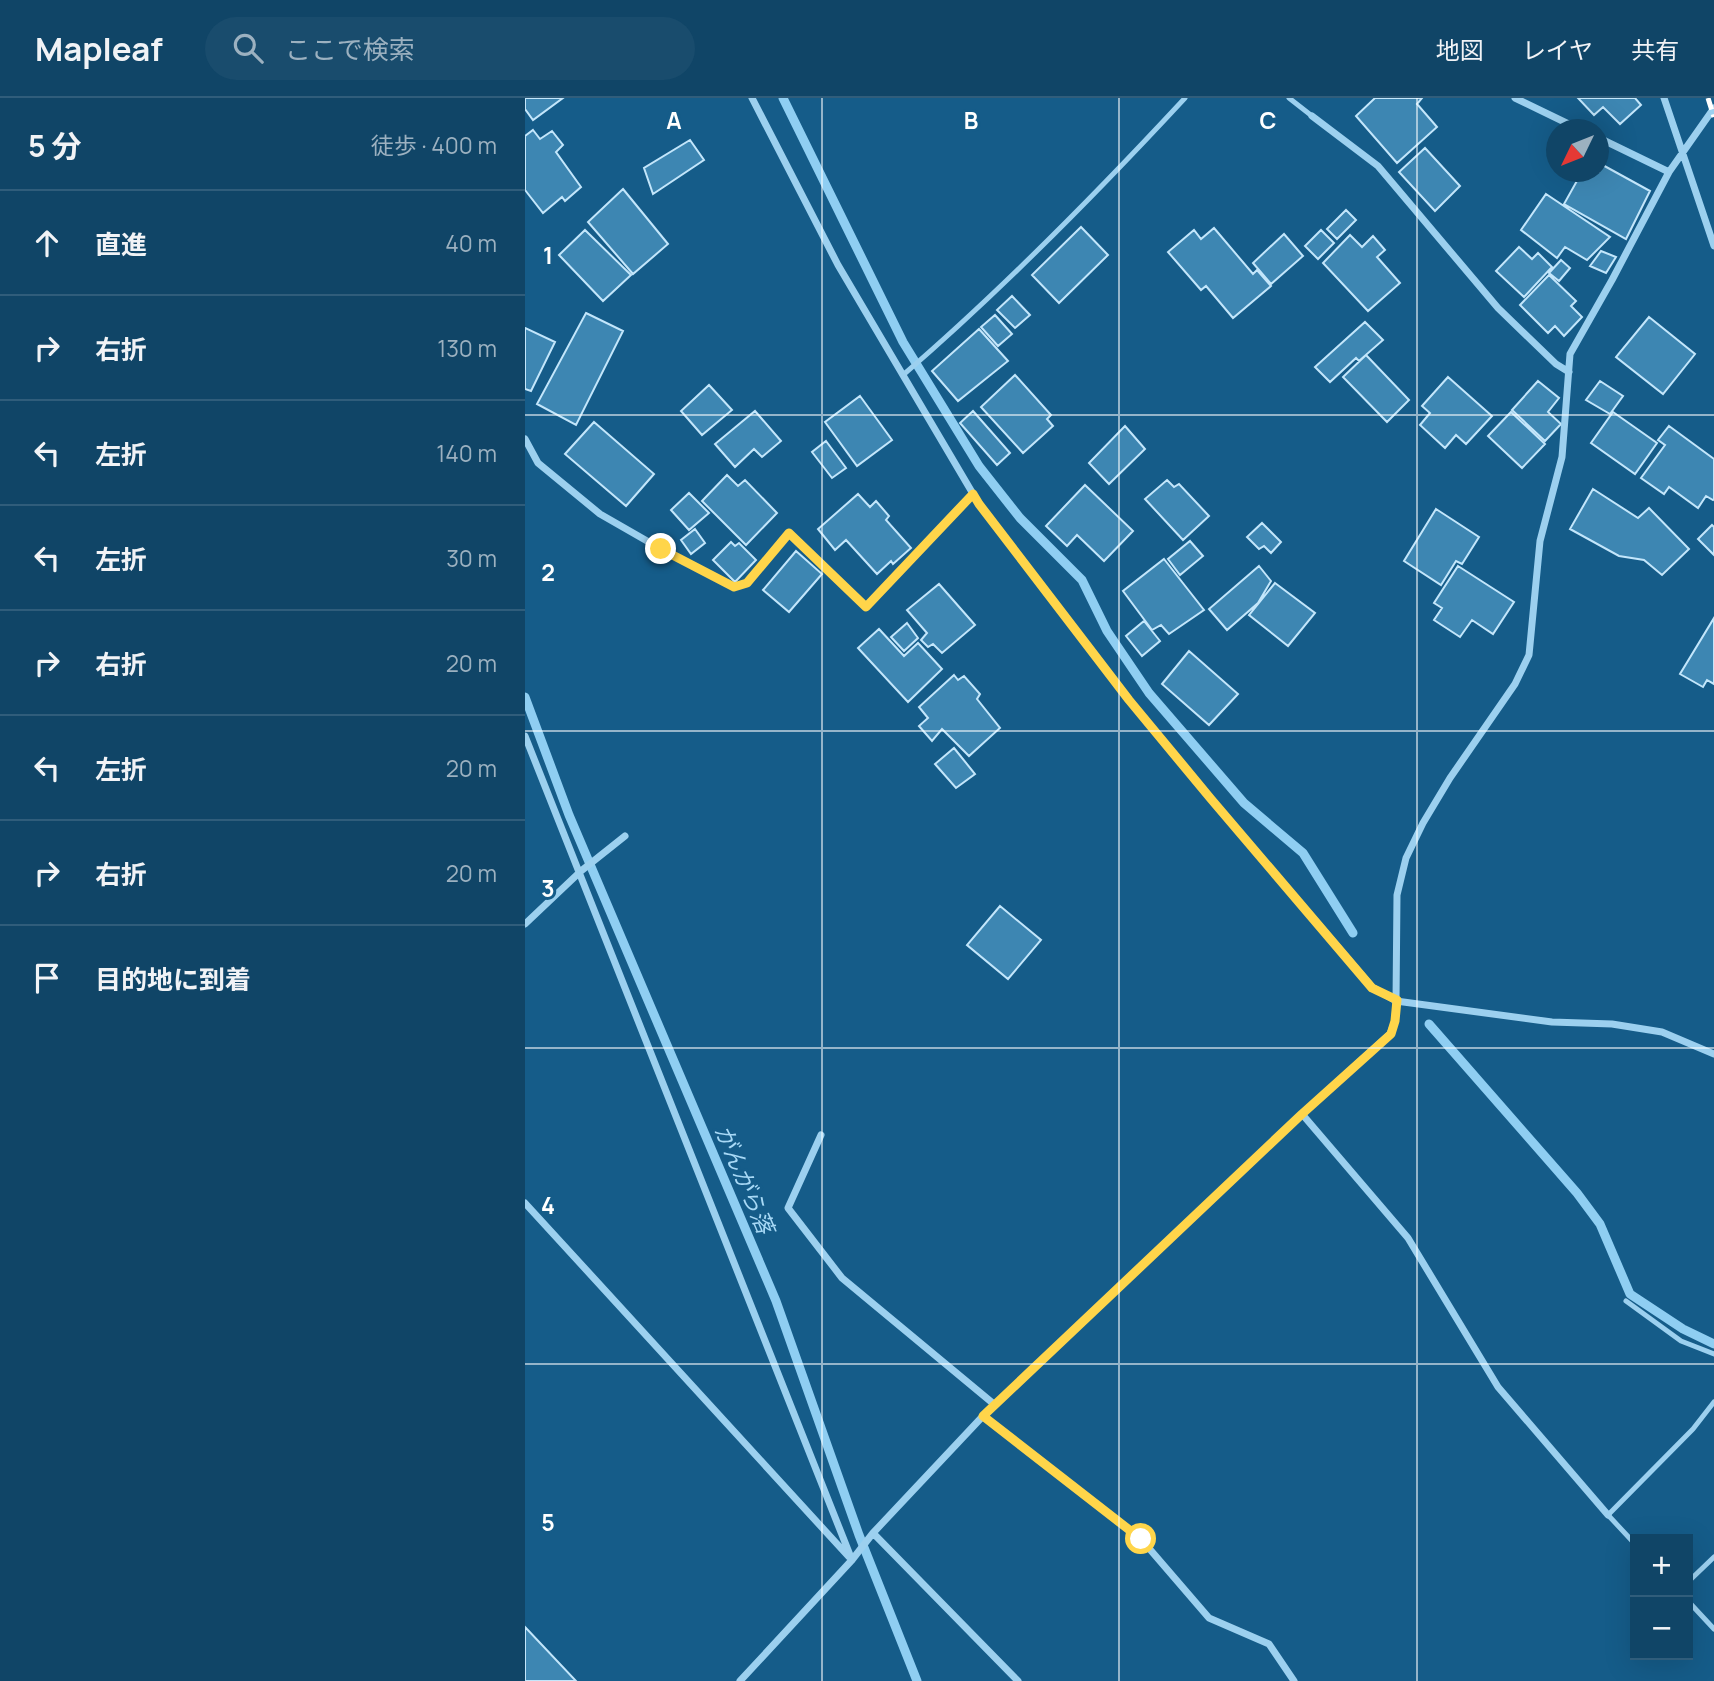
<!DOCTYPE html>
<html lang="ja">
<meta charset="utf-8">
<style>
:root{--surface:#104567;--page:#194c6d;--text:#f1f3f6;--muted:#9cb1c0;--line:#305d7b}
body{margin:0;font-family:Manrope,"Noto Sans JP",sans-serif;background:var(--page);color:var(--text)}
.controls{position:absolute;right:21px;bottom:21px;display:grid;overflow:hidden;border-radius:0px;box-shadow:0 7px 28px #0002}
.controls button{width:63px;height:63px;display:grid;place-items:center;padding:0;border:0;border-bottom:2px solid var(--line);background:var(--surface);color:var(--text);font:35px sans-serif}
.compass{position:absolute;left:1021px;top:21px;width:63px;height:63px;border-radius:50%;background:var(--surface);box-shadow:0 7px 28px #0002;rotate:227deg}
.stop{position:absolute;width:21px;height:21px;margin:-16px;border:5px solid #ffd54a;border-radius:50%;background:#fff}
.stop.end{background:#ffd54a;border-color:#fff;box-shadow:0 2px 7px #0008}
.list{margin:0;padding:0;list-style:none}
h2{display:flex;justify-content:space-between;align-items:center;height:91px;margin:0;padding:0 28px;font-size:30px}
h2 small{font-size:23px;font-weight:400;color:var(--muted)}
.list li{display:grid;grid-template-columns:46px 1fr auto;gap:21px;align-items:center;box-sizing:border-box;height:105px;padding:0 28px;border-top:2px solid var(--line)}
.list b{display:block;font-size:26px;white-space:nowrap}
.list em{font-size:23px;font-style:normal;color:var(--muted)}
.icon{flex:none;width:38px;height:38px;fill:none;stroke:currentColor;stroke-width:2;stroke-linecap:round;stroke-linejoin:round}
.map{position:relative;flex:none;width:1189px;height:1583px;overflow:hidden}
header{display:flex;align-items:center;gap:42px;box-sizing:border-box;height:98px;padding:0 35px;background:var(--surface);border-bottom:2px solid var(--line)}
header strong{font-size:33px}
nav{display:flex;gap:38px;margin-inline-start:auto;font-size:24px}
.search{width:490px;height:63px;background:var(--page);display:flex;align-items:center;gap:18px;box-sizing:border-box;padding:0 24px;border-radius:38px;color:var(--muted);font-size:26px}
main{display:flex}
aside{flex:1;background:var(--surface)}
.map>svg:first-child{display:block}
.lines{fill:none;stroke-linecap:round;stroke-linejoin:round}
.stream{stroke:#8fcef2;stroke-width:9}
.building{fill:#3d86b2;stroke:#c3e6fb;stroke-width:2}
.service{stroke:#9cd0ef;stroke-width:5}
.minor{stroke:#9cd0ef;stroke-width:7}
.rail{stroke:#fff;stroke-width:5;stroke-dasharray:12 5;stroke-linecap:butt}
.route{stroke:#ffd54a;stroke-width:9}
.grid{fill:none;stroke:#fff;stroke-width:2;stroke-opacity:0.55}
.labels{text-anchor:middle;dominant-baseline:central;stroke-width:6;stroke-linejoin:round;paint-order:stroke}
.water-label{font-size:23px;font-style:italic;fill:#a8d9f6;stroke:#155c89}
.grid-label{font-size:23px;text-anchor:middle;font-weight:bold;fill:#fff;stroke:#155c89;stroke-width:6;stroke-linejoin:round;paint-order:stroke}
</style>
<header>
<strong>Mapleaf</strong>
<div class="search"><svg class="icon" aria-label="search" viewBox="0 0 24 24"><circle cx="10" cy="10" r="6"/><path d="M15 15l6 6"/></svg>ここで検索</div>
<nav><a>地図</a><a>レイヤ</a><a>共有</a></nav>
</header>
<main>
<aside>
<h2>5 分<small>徒歩 · 400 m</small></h2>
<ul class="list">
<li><svg class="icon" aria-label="ahead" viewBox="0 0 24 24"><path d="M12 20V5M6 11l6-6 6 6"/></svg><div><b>直進</b></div><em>40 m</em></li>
<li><svg class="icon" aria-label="right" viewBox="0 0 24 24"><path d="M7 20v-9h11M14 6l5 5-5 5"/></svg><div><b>右折</b></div><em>130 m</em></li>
<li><svg class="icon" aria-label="left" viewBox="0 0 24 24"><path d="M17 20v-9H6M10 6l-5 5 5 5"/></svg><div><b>左折</b></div><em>140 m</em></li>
<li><svg class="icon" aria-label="left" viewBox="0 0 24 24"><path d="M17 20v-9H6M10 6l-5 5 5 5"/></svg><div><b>左折</b></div><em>30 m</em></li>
<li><svg class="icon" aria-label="right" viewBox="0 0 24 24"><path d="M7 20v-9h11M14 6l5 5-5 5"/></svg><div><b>右折</b></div><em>20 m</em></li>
<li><svg class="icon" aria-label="left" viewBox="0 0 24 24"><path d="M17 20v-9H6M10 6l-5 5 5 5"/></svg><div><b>左折</b></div><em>20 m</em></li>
<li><svg class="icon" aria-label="right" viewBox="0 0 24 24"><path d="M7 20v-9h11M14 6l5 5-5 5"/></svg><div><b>右折</b></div><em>20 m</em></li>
<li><svg class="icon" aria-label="arrive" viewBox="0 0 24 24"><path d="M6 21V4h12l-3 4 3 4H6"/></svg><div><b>目的地に到着</b></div></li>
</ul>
</aside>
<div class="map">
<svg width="1189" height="1583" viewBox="0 0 1189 1583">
<rect width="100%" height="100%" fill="#155c89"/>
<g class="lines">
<!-- stream -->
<path class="stream" d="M 258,0 L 378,244 L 454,368 L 495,420 L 557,482 L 582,533 L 624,595 L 719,705 L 778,755 L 828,835
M 0,599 L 44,717 L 251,1203 L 334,1437 L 392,1583
M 904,926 L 1052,1095 L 1075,1126 L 1105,1196 L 1158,1231 L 1189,1246"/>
</g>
<!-- building -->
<path class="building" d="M 0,0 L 38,0 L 8,22 L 0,11 Z
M 850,0 L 897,0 L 892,6 L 912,29 L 872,65 L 831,18 Z
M 1053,0 L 1110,0 L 1116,7 L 1095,26 L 1078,9 L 1069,17 Z
M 8,32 L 15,41 L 27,33 L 38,47 L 31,54 L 56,89 L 40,103 L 37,99 L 18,115 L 0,92 L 0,38 Z
M 165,42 L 179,62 L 128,96 L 119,70 Z
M 900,50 L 935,88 L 910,113 L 874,74 Z
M 1074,65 L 1125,93 L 1101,141 L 1039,106 L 1053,81 L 1061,81 L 1065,74 L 1074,74 Z
M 98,91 L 143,146 L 108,176 L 63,124 Z
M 1021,96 L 1085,139 L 1062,162 L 1040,149 L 1032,160 L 996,132 Z
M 821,112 L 831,122 L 812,141 L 802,131 Z
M 556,129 L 583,157 L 534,205 L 507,177 Z
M 689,130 L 728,176 L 732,172 L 746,188 L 708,220 L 681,188 L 676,192 L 643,154 L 669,132 L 676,141 Z
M 60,132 L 106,177 L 78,203 L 34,157 Z
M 796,132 L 809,145 L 793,161 L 780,148 Z
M 759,136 L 778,158 L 746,186 L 728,165 Z
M 825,137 L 837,149 L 848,138 L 860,152 L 852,159 L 875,185 L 843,213 L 798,165 Z
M 994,149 L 1007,161 L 1013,155 L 1027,169 L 999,199 L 971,173 Z
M 1076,153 L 1091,159 L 1081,175 L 1065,168 Z
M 1036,162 L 1045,170 L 1034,183 L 1024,175 Z
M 1024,177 L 1051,203 L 1046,208 L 1057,219 L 1039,238 L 1030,228 L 1023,235 L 995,207 Z
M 487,198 L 505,217 L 490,230 L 472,212 Z
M 61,215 L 98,233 L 51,327 L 12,306 Z
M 470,217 L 487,236 L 473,248 L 456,229 Z
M 1124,219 L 1170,256 L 1138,296 L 1091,259 Z
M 840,224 L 858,242 L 834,263 L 831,260 L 805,284 L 790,269 Z
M 0,230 L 30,244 L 6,293 L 0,291 Z
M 454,231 L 483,263 L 433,303 L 407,273 Z
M 841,257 L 884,302 L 862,324 L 818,279 Z
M 490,277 L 526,317 L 522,321 L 528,328 L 498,355 L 456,309 Z
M 923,279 L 967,318 L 941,346 L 931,337 L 920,350 L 895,327 L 905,315 L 897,308 Z
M 1013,283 L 1034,300 L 1023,314 L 1036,326 L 1020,343 L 987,312 Z
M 1075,283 L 1098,298 L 1085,316 L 1061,302 Z
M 184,287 L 207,312 L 177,337 L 156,313 Z
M 335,298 L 367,342 L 332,368 L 300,324 Z
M 230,313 L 256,343 L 237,359 L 229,351 L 210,369 L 190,346 Z
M 448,313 L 485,355 L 472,367 L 435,325 Z
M 986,314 L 1020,346 L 997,370 L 963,338 Z
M 1088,314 L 1132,345 L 1110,376 L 1066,345 Z
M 69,324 L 129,376 L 101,408 L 40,356 Z
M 600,328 L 620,351 L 584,386 L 564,365 Z
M 1144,328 L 1189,361 L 1189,401 L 1188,402 L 1181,398 L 1173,410 L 1144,389 L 1139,396 L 1116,380 L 1140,347 L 1133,342 Z
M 301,343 L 321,370 L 307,380 L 287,354 Z
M 202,377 L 213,388 L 220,382 L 252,415 L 221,447 L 177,403 Z
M 642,382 L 649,389 L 654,386 L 684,418 L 658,442 L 620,401 Z
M 560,387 L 608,433 L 579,463 L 552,437 L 542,448 L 521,428 Z
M 1068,391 L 1113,420 L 1124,410 L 1164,451 L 1137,477 L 1119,462 L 1094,458 L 1045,431 Z
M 164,395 L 184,415 L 164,432 L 146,412 Z
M 333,396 L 345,409 L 351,403 L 364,418 L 361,422 L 386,450 L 368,466 L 366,463 L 352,476 L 321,442 L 310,452 L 293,431 Z
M 911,411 L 954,439 L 937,466 L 931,463 L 916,487 L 879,463 Z
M 737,425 L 756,444 L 746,455 L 739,448 L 734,451 L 722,439 Z
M 1187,427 L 1189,429 L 1189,457 L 1173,441 Z
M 170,431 L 180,445 L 166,456 L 156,442 Z
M 665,443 L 678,458 L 655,477 L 643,461 Z
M 206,444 L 210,448 L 214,445 L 231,462 L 210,484 L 188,462 Z
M 271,453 L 297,476 L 264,514 L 238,492 Z
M 639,461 L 679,512 L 644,536 L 636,527 L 627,532 L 598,493 Z
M 734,468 L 746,483 L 733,505 L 702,532 L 684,511 Z
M 933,468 L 989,504 L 968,536 L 947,522 L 935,539 L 909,522 L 917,510 L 909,505 Z
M 750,485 L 790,515 L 763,548 L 724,517 Z
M 414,486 L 450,527 L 417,555 L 408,546 L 403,549 L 396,542 L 402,535 L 382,512 Z
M 1189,520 L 1189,586 L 1182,582 L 1178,589 L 1155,576 Z
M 619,523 L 635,543 L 617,558 L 601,538 Z
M 382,525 L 393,540 L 379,553 L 366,539 Z
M 354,531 L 379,558 L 393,545 L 417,571 L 383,604 L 333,550 Z
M 664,553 L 713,596 L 684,627 L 637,586 Z
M 429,577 L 433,582 L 439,578 L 455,596 L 452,601 L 475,630 L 444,658 L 417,631 L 407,643 L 394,628 L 403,620 L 394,609 Z
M 429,650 L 450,676 L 431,690 L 410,666 Z
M 475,808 L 516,842 L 483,881 L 442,847 Z
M 0,1529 L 51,1583 L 0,1583 Z"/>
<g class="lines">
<!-- service -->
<path class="service" d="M 764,0 L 787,18
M 378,277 C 478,191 570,97 660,0
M 136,451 L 209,489 L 222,485 L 264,435 L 341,509 L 448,396
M 1101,1203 L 1156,1243 L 1189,1256
M 1110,1446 L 1083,1417 L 1168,1331 L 1189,1304
M 1163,1484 L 1189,1459
M 1163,1503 L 1189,1531"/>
<!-- minor -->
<path class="minor" d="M 227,0 L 313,167 L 454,406 L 604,602 L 686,701 L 847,889 L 871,903 L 1027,924 L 1087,926 L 1137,934 L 1189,956
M 990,0 L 1056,32
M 1139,0 L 1189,148
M 787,18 L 853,68 L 973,210 L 1031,266 L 1044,274
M 1074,40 L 1144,74
M 0,341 L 13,365 L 75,416 L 136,451
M 0,638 L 327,1462
M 0,826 L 56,773 L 100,738
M 777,1016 L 883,1140 L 973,1289 L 1083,1417
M 296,1037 L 263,1110 L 317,1180 L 470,1307
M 0,1105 L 324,1459
M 458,1318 L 616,1441 L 684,1520 L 744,1546 L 769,1583
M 348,1435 L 493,1583
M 215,1583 L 327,1462 L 348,1435 L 458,1318 L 777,1016 L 865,936 L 870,923 L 871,903 L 872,797 L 881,760 L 898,725 L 925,680 L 990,586 L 1004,557 L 1015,443 L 1037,359 L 1045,256 L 1087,182 L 1144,74 L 1189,10"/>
<!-- rail -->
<path class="rail" d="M 1183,0 L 1189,19"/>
</g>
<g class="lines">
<!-- route -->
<path class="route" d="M 136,451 L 209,489 L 222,485 L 264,435 L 341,509 L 448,396 L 454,406 L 604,602 L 686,701 L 847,890 L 872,902 L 870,923 L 866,936 L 777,1016 L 458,1318 L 616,1441"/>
</g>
<!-- grid -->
<path class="grid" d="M 297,0 L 297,1583M 594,0 L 594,1583M 892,0 L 892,1583M 0,317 L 1189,317M 0,633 L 1189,633M 0,950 L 1189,950M 0,1266 L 1189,1266"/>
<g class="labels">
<!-- water labels -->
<g class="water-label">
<text transform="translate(220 1081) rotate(67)">がんがら落</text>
</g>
</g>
<g class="grid-label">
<text x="149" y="31">A</text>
<text x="446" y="31">B</text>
<text x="743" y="31">C</text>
<text x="23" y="166">1</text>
<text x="23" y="483">2</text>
<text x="23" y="799">3</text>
<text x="23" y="1116">4</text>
<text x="23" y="1433">5</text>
</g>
</svg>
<div class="controls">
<button>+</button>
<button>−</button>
</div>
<svg class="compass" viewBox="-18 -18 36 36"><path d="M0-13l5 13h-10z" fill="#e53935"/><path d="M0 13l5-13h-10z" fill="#9cb1c0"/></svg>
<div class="stop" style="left:616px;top:1441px"></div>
<div class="stop end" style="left:136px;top:451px"></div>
</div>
</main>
